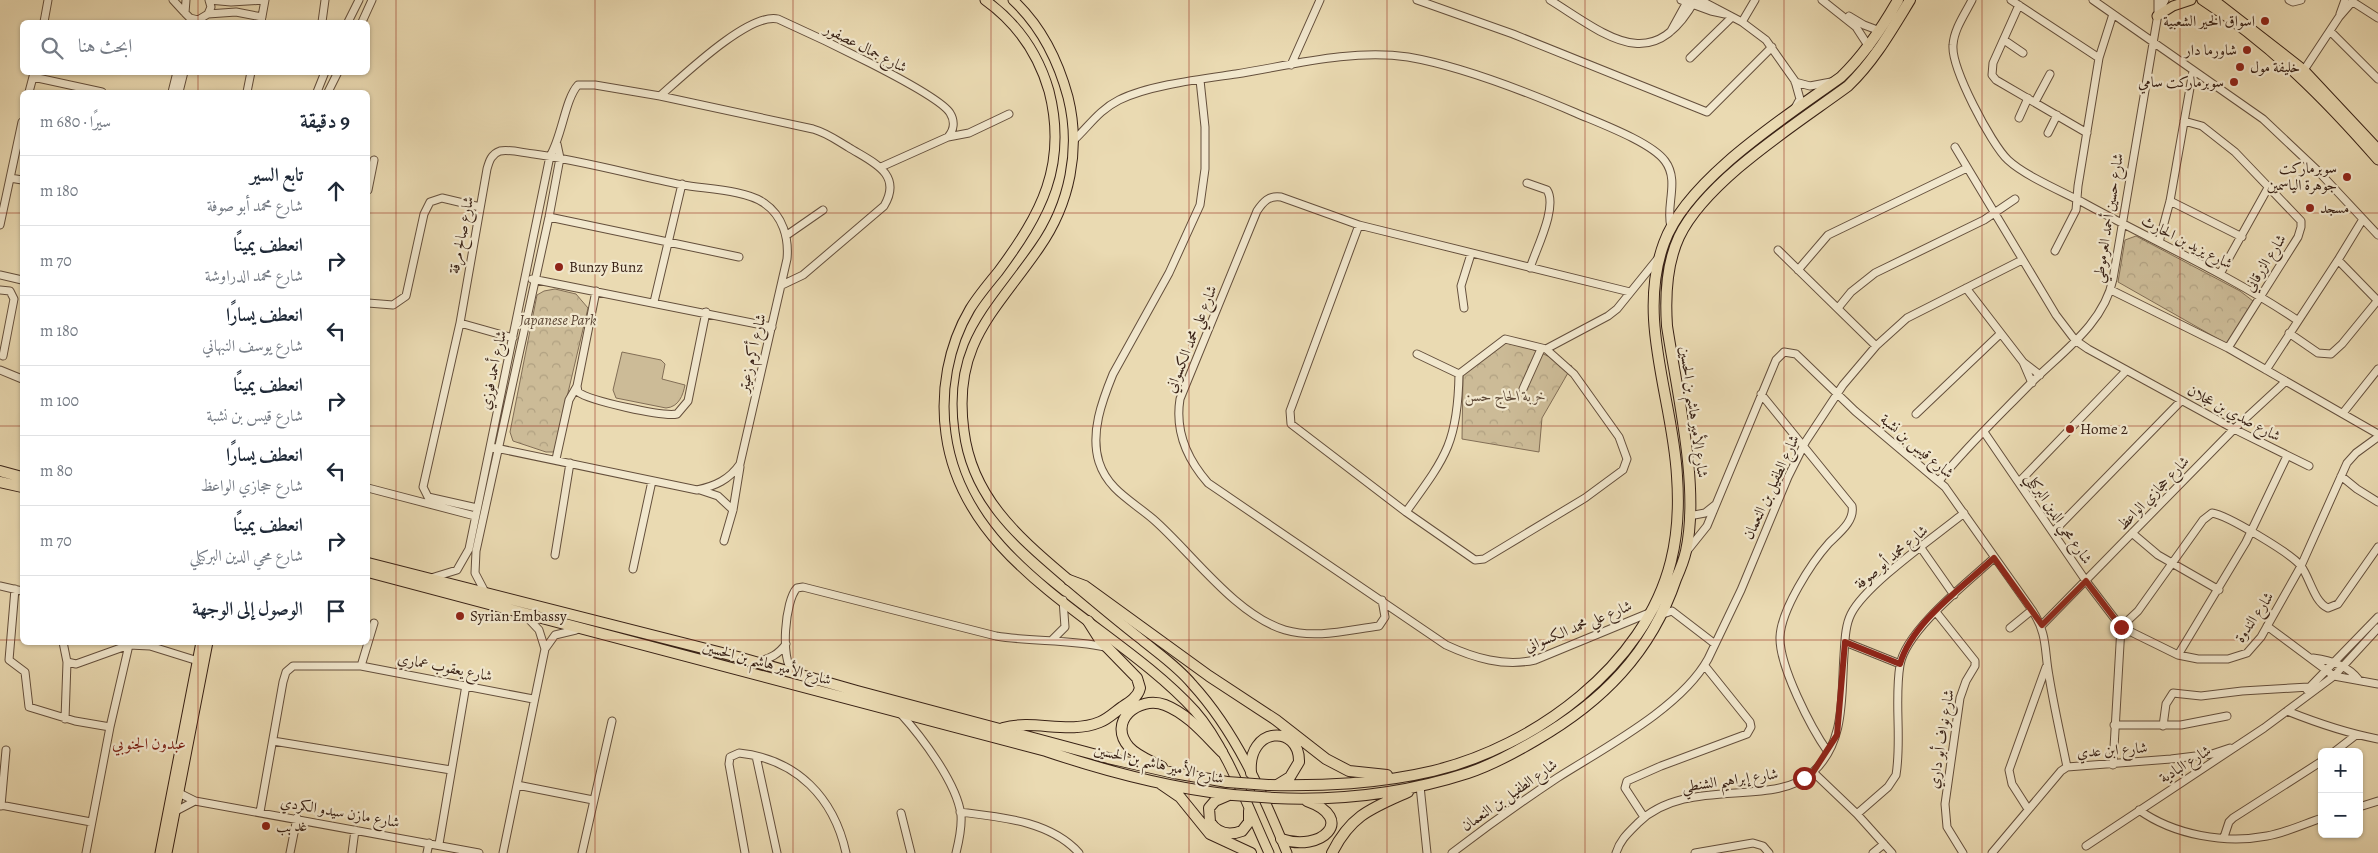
<!DOCTYPE html>
<html lang="ar">
<meta charset="utf-8">
<style>
:root{--surface:#fff;--page:#f2f2f3;--text:#1f2937;--muted:#747a83;--line:#e0e1e3}
body{margin:0;font-family:Alegreya,Amiri,serif;background:var(--page);color:var(--text);direction:rtl}
.controls{position:absolute;right:15px;bottom:15px;display:grid;overflow:hidden;border-radius:8px;box-shadow:0 1px 4px #0004}
.controls button{width:45px;height:45px;display:grid;place-items:center;padding:0;border:0;border-bottom:1px solid var(--line);background:var(--surface);color:var(--text);font:25px sans-serif}
.stop{position:absolute;width:15px;height:15px;margin:-11px;border:4px solid #8f2418;border-radius:50%;background:#fff}
.stop.end{background:#8f2418;border-color:#fff;box-shadow:0 1px 5px #0008}
.list{margin:0;padding:0;list-style:none}
h2{display:flex;justify-content:space-between;align-items:center;height:65px;margin:0;padding:0 20px;font-size:21px}
h2 small{font-size:16px;font-weight:400;color:var(--muted)}
.list li{display:grid;grid-template-columns:32px 1fr auto;gap:15px;align-items:center;box-sizing:border-box;height:70px;padding:0 20px;border-top:1px solid var(--line)}
.list b{display:block;font-size:19px;white-space:nowrap}
.list p{margin:0;font-size:16px;white-space:nowrap;color:var(--muted)}
.list em{font-size:16px;font-style:normal;color:var(--muted)}
.icon{flex:none;width:28px;height:28px;fill:none;stroke:currentColor;stroke-width:2;stroke-linecap:round;stroke-linejoin:round}
.map{position:relative;flex:none;width:2378px;height:853px;overflow:hidden;direction:ltr}
.search{position:absolute;background:var(--surface);box-shadow:0 1px 4px #0004;left:20px;top:20px;width:350px;height:55px;display:flex;align-items:center;gap:12px;box-sizing:border-box;padding:0 18px;border-radius:8px;color:var(--muted);font-size:19px}
.panel{position:absolute;background:var(--surface);box-shadow:0 1px 4px #0004;left:20px;top:90px;width:350px;height:555px;border-radius:8px;direction:rtl}
.map>svg:first-child{display:block}
.grass{fill:#ccbb97;stroke:#826e56}
.park{fill:url(#park-crowns);stroke:#826e56}
.lines{fill:none;stroke-linecap:round;stroke-linejoin:round}
.minor-casing{stroke:#644f3c;stroke-width:9}
.major-casing{stroke:#382115;stroke-width:11}
.highway-casing{stroke:#382115;stroke-width:12}
.minor{stroke:#f1e7cd;stroke-width:7}
.major{stroke:#eadab2;stroke-width:9}
.highway{stroke:#eadab2;stroke-width:10}
.highway-bridge-casing{stroke:#382115;stroke-width:12;stroke-linecap:butt}
.highway-bridge{stroke:#eadab2;stroke-width:10}
.route{stroke:#8f2418;stroke-width:6}
.grid{fill:none;stroke:#8f2418;stroke-width:1;stroke-opacity:0.55}
.poi-dot{fill:#8f2418;stroke:#f1e7cd;stroke-width:2}
.labels{text-anchor:middle;dominant-baseline:central;stroke-width:4.5;stroke-linejoin:round;paint-order:stroke}
.poi-label{font-size:15px;fill:#382115;stroke:#f1e7cd;text-anchor:start}
.street-label{font-size:15px;fill:#382115;stroke:#f1e7cd}
.park-label{font-size:15px;font-style:italic;fill:#5d4836;stroke:#f1e7cd}
.neighbourhood-label{font-size:16px;fill:#7a1f14;stroke:#f1e7cd}
</style>
<div class="map">
<svg width="2378" height="853" viewBox="0 0 2378 853">
<defs>
<pattern id="park-crowns" width="20" height="18" patternUnits="userSpaceOnUse" patternTransform="scale(1.25)"><rect width="20" height="18" fill="#ccbb97"/><path d="M2 6a3 3 0 1 1 6 0M12 15a3 3 0 1 1 6 0" fill="none" stroke="#b0a081"/></pattern>
</defs>
<rect width="100%" height="100%" fill="#eadab2"/>
<filter id="stains"><feTurbulence type="fractalNoise" baseFrequency=".004" numOctaves="4"/><feColorMatrix values="0 0 0 0 .2 0 0 0 0 .09 0 0 0 0 .02 0 0 0 .5 -.17"/></filter>
<radialGradient id="worn" r=".72"><stop offset=".6" stop-color="#630" stop-opacity="0"/><stop offset="1" stop-color="#630" stop-opacity=".3"/></radialGradient>
<!-- grass -->
<path class="grass" d="M 622,352 L 661,360 L 665,364 L 662,379 L 685,385 C 683,395 679,407 666,408 L 616,398 L 613,390 Z"/>
<!-- park -->
<path class="park" d="M 2136,236 L 2240,291 L 2253,301 L 2227,344 L 2118,282 L 2125,240 Z
M 555,289 L 576,294 L 588,308 L 554,452 L 546,452 L 513,441 L 510,432 L 537,295 L 544,291 Z
M 1507,339 L 1572,366 L 1542,418 L 1539,452 L 1462,439 L 1463,375 Z"/>
<g class="lines">
<defs>
<path id="minor" d="M 173,0 L 184,12
M 186,0 L 185,13 L 190,18 L 198,20 L 208,14 L 211,7 L 209,0
M 209,0 L 231,2 L 265,0
M 1417,0 L 1513,34 L 1707,112 L 1772,47
M 1550,0 C 1605,34 1652,78 1695,0
M 1681,0 L 1711,11 L 1725,14
M 1700,0 L 1742,22 L 1766,40 L 1795,81 L 1800,99 L 1795,108
M 1822,0 L 1856,27 L 1869,47
M 1972,0 C 1965,14 1954,29 1953,45 C 1951,68 1991,144 2008,160 C 2025,176 2063,192 2084,203 C 2155,242 2230,275 2297,320
M 2011,0 L 2099,58
M 2093,0 L 2263,119 L 2317,170 L 2378,235
M 2289,0 L 2293,2 L 2301,0
M 2353,2 L 2378,18
M 2019,5 L 1993,63 L 1992,75 L 1996,80 L 2087,133
M 208,14 L 236,12 L 262,17
M 2158,14 L 2165,0
M 2340,14 L 2345,0
M 1849,16 L 1864,25 L 1880,31
M 44,22 L 48,0
M 261,22 L 265,0
M 322,22 L 325,0
M 348,22 L 359,0
M 362,22 L 372,0
M 1742,22 L 1755,0
M 1671,31 L 1688,0
M 2330,31 L 2378,79
M 2004,40 L 2023,53
M 1690,58 L 1732,17
M 1291,65 L 1320,0
M 2304,70 L 2339,17 L 2352,2
M 33,77 L 102,92
M 1200,80 L 1205,127 L 1205,169 L 1200,205 L 1169,273 L 1113,374 C 1102,401 1090,433 1099,462 C 1108,490 1132,501 1153,519 C 1191,552 1235,615 1285,630 C 1316,639 1348,630 1379,626 L 1385,617 L 1382,600
M 1795,82 L 1810,86 L 1831,82
M 29,92 L 34,73
M 172,92 L 177,72
M 179,92 L 184,72
M 247,92 L 251,72
M 317,92 L 325,72
M 328,92 L 338,72
M 660,96 C 683,76 749,12 778,19 C 807,32 937,92 950,113 C 955,121 954,130 948,137 L 881,167
M 2035,102 L 2050,74
M 2019,118 L 2028,98
M 2184,121 L 2202,126 L 2235,152 L 2301,221 L 2301,227 L 2298,237 L 2228,348
M 2048,133 L 2057,115
M 948,137 L 969,133 L 1009,114
M 1074,140 C 1089,126 1099,110 1119,100 C 1149,85 1202,79 1236,74 C 1292,65 1351,49 1408,57 C 1461,66 1527,92 1576,113 C 1599,123 1651,142 1665,161 C 1680,181 1665,206 1671,227
M 1955,147 L 2056,315 L 2075,340 L 2088,349 L 2234,429 L 2309,466
M 10,178 L 22,180
M 1527,183 L 1547,190 C 1558,207 1536,249 1530,268
M 368,190 L 374,160
M 2170,201 L 2242,237
M 549,217 L 739,257
M 0,225 L 22,122
M 1359,225 L 1290,411 L 1291,424 L 1406,512 L 1475,560 L 1484,559 L 1585,498 L 1623,470 L 1627,459 L 1619,437 L 1574,374 L 1546,349
M 787,235 L 823,210
M 2159,242 L 2170,201 L 2193,71
M 1778,250 L 1876,346
M 2055,251 L 2076,210 L 2078,186 L 2099,58 L 2113,14
M 2338,260 L 2378,301
M 1798,270 L 1828,235 L 1967,168
M 2220,274 L 2269,186
M 0,275 L 22,280
M 532,279 L 772,327
M 1966,288 L 2023,362 L 2040,375
M 0,290 L 10,291 L 14,299 L 3,356
M 2111,290 L 2228,348 L 2378,434
M 1630,292 L 1359,225 L 1281,197 C 1269,195 1263,202 1257,211 L 1180,399 C 1175,430 1187,459 1208,483 L 1446,645 C 1474,658 1504,667 1535,660 L 1649,613
M 654,302 L 682,184
M 368,303 L 393,305 L 406,296 L 424,214 L 430,202 L 442,198 L 480,207
M 1464,308 L 1461,286 L 1471,254
M 1838,308 L 1851,292 L 1875,273 L 1984,220 L 2015,199
M 460,323 L 513,338
M 2289,333 L 2318,353 L 2331,354 L 2342,344 L 2378,300
M 2023,362 L 2032,383
M 0,370 L 22,379
M 2266,370 L 2338,260 L 2363,219
M 1459,374 L 1505,339 L 1546,349 L 1608,316 L 1617,309 L 1659,257
M 577,386 L 578,392 C 590,401 663,417 677,414 L 688,401 L 706,312
M 1523,389 L 1541,349
M 1761,394 L 1852,506 C 1855,521 1839,533 1829,543 C 1811,563 1781,610 1780,637 C 1779,666 1811,728 1828,752
M 2343,413 L 2378,369
M 1916,414 L 2000,334
M 1984,432 L 2086,581 L 2121,627 L 2113,765
M 556,459 L 569,400 L 577,386 L 596,291
M 2341,476 L 2357,489 L 2378,502
M 1939,481 C 1966,447 1999,416 2030,384 C 2061,353 2104,324 2113,279 L 2158,14 L 2158,0
M 2019,482 L 2126,371
M 368,488 L 475,516
M 700,490 L 718,496 L 733,510
M 477,508 L 428,497 L 423,487 L 460,323 L 487,169 C 489,162 491,154 500,151 C 510,149 523,153 534,154 C 584,161 633,175 683,185 C 705,189 746,190 764,203 C 783,216 789,238 787,259 L 740,464 C 729,480 715,486 697,490 L 491,447
M 1406,512 C 1445,458 1458,443 1459,374 L 1417,354
M 1689,516 L 1705,513 L 1715,505
M 2053,532 L 2181,401
M 2132,533 L 2158,555 L 2219,590
M 724,541 L 733,510 L 740,467
M 1921,548 L 1954,595
M 1687,551 L 1707,526 L 1776,360 L 1784,352 L 1796,354 L 1855,411 L 1945,487 L 2032,610 C 2048,635 2044,649 2049,676 C 2054,707 2061,737 2067,767
M 555,555 L 570,463
M 633,569 L 652,481
M 431,578 L 457,570 L 469,549 L 550,156 C 562,137 565,99 578,85 L 595,85 L 660,96 L 813,129 C 827,133 836,140 848,147 C 870,161 904,173 884,206 L 803,275 L 782,285
M 0,586 L 22,591
M 15,589 L 9,660 L 25,672 L 29,707 L 75,721 L 110,727
M 485,592 L 475,573 L 476,551 L 549,217 L 560,158 L 557,144
M 1936,612 L 1975,661 L 1975,666 L 1966,681 L 1960,698 L 1945,804 L 1947,827 L 1963,853
M 524,614 L 539,630 L 545,649
M 1663,614 L 1672,611 L 1715,644
M 2042,625 L 2234,429 L 2285,382
M 2267,626 L 2334,676 L 2378,684
M 2121,627 L 2178,655 L 2198,659 L 2228,659 L 2247,653 L 2261,637 L 2301,566 L 2347,463 L 2356,453 L 2378,437
M 2121,627 L 2138,611 L 2203,520 L 2212,513 C 2227,515 2292,554 2301,566 C 2310,578 2314,602 2328,608 L 2338,604 L 2378,547
M 2010,628 L 2032,610
M 1052,640 L 1065,627 L 1063,600
M 63,642 L 67,662 L 65,719
M 1845,642 L 1900,664
M 2178,655 L 2246,542 L 2287,456
M 2313,658 C 2329,660 2348,666 2358,679
M 67,662 L 76,664 L 129,645 L 150,646 L 198,661
M 758,662 C 770,658 778,655 786,644
M 361,666 L 374,623
M 793,672 C 780,660 785,600 797,588 L 803,587 L 996,636 C 1032,642 1069,639 1105,647
M 2307,690 L 2378,617
M 2287,711 C 2317,723 2346,733 2378,739
M 900,713 C 921,736 957,783 961,815 C 962,828 959,841 956,853
M 2114,725 L 2181,725 L 2227,716
M 2163,726 L 2166,704 L 2173,693 L 2201,696 L 2242,691 L 2309,687
M 273,741 L 451,770
M 2334,752 L 2356,735
M 756,756 L 777,853
M 1813,772 L 1857,814 L 1892,853
M 517,785 L 593,800
M 1420,786 L 1427,853
M 179,793 L 195,801 L 479,853
M 0,805 L 91,822
M 1,806 L 6,750
M 2359,807 L 2378,801
M 2028,809 L 2012,784 L 2009,770 L 2046,667
M 2139,810 C 2174,835 2225,844 2267,836 C 2285,833 2304,824 2322,818
M 176,811 L 195,801
M 260,812 L 283,682 L 286,672 L 293,666 L 361,666 L 533,699
M 960,812 C 1001,817 1050,821 1079,853
M 901,813 L 911,853
M 1857,814 L 1888,787 L 1896,775 C 1902,739 1894,701 1900,665 C 1906,630 1968,582 1994,558
M 1644,817 L 1625,788 L 1627,781 L 1661,766 L 1747,734 L 1751,727 L 1750,722 L 1705,666
M 2224,837 L 2229,822 L 2233,818 L 2322,761
M 439,844 L 466,685
M 2086,846 L 2264,728 L 2334,676 L 2378,628
M 86,853 L 110,727 L 129,645
M 290,853 L 297,818
M 352,853 L 355,830
M 427,853 L 429,843
M 503,853 L 545,649 L 555,635 L 576,630
M 582,853 L 612,721
M 745,853 L 729,764 L 730,757 L 739,753 C 797,759 834,798 846,853
M 1452,853 C 1486,827 1521,802 1557,778 C 1604,748 1681,708 1708,659 L 1741,590 L 1788,477 L 1806,441 L 1843,385 L 1876,346 L 1907,318 L 2022,260
M 1616,853 C 1620,840 1628,833 1638,823 C 1687,775 1773,809 1813,772 C 1846,742 1841,695 1844,655 C 1845,641 1845,626 1851,614 C 1866,584 1936,536 1964,513
M 1695,853 L 1753,843 L 1763,846 L 1769,853
M 1873,853 L 1884,844
M 1992,853 L 2061,771 L 2067,767 L 2171,759 L 2212,754 L 2230,748"/>
<path id="major" d="M 985,0 C 1017,23 1038,53 1049,91 C 1068,165 1041,214 998,272 C 988,284 978,296 970,309 C 948,346 940,392 946,434 C 964,568 1113,621 1195,711 C 1226,746 1249,810 1269,853
M 1013,0 C 1041,26 1058,60 1068,97 C 1081,149 1070,204 1039,248 C 995,312 952,344 964,431 C 972,496 1016,535 1063,575 C 1089,597 1115,619 1142,640 C 1159,654 1178,667 1192,684 C 1236,732 1263,794 1287,853
M 2202,0 C 2270,44 2325,99 2378,160
M 2214,0 L 2304,70 L 2378,149
M 2157,16 L 2173,6 L 2191,0
M 160,853 L 201,642
M 167,853 L 208,642"/>
<path id="highway" d="M 0,471 L 22,477
M 0,482 L 22,487
M 368,563 L 738,657 L 857,691 L 1108,758 L 1174,773 L 1227,782
M 368,572 L 1046,751 C 1105,771 1170,788 1233,795
M 1069,580 L 1085,586 L 1209,676 L 1276,720 L 1326,759 L 1349,771 L 1387,775
M 1003,728 C 1035,719 1068,735 1100,722 C 1108,719 1115,712 1122,707 C 1130,702 1138,697 1140,688 L 1137,678 L 1100,640 L 1088,621
M 1162,767 C 1151,761 1137,756 1129,747 C 1107,722 1138,695 1165,705 C 1188,714 1205,735 1222,752
M 1251,773 C 1247,726 1300,724 1299,762 L 1290,777 L 1277,785
M 1161,784 L 1180,797 L 1210,834 L 1251,853
M 1268,785 C 1324,786 1378,784 1433,771 C 1534,747 1645,666 1671,561 C 1678,533 1679,504 1677,476 C 1673,399 1636,319 1664,243 C 1687,179 1787,116 1841,77 C 1865,54 1882,28 1898,0
M 1229,795 L 1215,801 L 1209,808 L 1210,822 C 1217,833 1229,836 1242,831 L 1249,822 L 1249,811
M 1274,798 C 1339,801 1406,793 1468,773 C 1492,765 1514,753 1536,740 C 1602,702 1651,653 1676,579 C 1680,570 1684,560 1686,551 C 1700,487 1677,392 1667,326 C 1665,296 1666,265 1679,237 C 1706,180 1798,123 1848,86 C 1874,61 1891,31 1910,0
M 1281,839 C 1321,853 1357,819 1307,801
M 1332,853 C 1351,815 1372,808 1408,792"/>
</defs>
<!-- minor casing -->
<use href="#minor" class="minor-casing"/>
<!-- major casing -->
<use href="#major" class="major-casing"/>
<!-- highway casing -->
<use href="#highway" class="highway-casing"/>
<!-- minor -->
<use href="#minor" class="minor"/>
<!-- major -->
<use href="#major" class="major"/>
<!-- highway -->
<use href="#highway" class="highway"/>
<defs>
<path id="highway-bridge" d="M 1227,782 L 1268,785
M 1233,795 L 1274,798"/>
</defs>
<!-- highway-bridge casing -->
<use href="#highway-bridge" class="highway-bridge-casing"/>
<!-- highway-bridge -->
<use href="#highway-bridge" class="highway-bridge"/>
</g>
<g class="lines">
<!-- route -->
<path class="route" d="M 1804,778 L 1813,772 L 1837,735 L 1845,642 L 1900,664 C 1912,622 1963,587 1994,558 L 2042,625 L 2086,581 L 2121,627"/>
</g>
<!-- grid -->
<path class="grid" d="M 198,0 L 198,22M 396,0 L 396,853M 595,0 L 595,853M 793,0 L 793,853M 991,0 L 991,853M 1189,0 L 1189,853M 1387,0 L 1387,853M 1585,0 L 1585,853M 1784,0 L 1784,853M 1982,0 L 1982,853M 2180,0 L 2180,853M 198,72 L 198,92M 0,213 L 22,213M 368,213 L 2378,213M 0,426 L 22,426M 368,426 L 2378,426M 0,640 L 22,640M 368,640 L 2378,640M 198,642 L 198,853"/>
<!-- markers -->
<g class="poi-dot">
<circle cx="2265" cy="21" r="5"/>
<circle cx="2247" cy="50" r="5"/>
<circle cx="2240" cy="67" r="5"/>
<circle cx="2234" cy="82" r="5"/>
<circle cx="2347" cy="177" r="5"/>
<circle cx="2310" cy="208" r="5"/>
<circle cx="559" cy="267" r="5"/>
<circle cx="2070" cy="429" r="5"/>
<circle cx="460" cy="616" r="5"/>
<circle cx="266" cy="826" r="5"/>
</g>
<g class="labels">
<!-- poi labels -->
<g class="poi-label">
<text x="2255" y="21" text-anchor="end">اسواق الخير الشعبية</text>
<text x="2237" y="50" text-anchor="end">شاورما دار</text>
<text x="2250" y="67">خليفة مول</text>
<text x="2224" y="82" text-anchor="end">سوبرماركت سامي</text>
<text x="2337" y="168" text-anchor="end">سوبرماركت<tspan x="2337" dy="17">جوهرة الياسمين</tspan></text>
<text x="2320" y="208">مسجد</text>
<text x="569" y="267">Bunzy Bunz</text>
<text x="2080" y="429">Home 2</text>
<text x="470" y="616">Syrian Embassy</text>
<text x="276" y="826">غد بب</text>
</g>
<!-- street labels -->
<g class="street-label">
<text transform="translate(866 48) rotate(27)">شارع جمال عصفور</text>
<text transform="translate(2108 218) rotate(-81)">شارع حسين أحمد العرموطي</text>
<text transform="translate(461 235) rotate(-79)">شارع صالح مرقة</text>
<text transform="translate(2187 242) rotate(27)">شارع يزيد بن الحارث</text>
<text transform="translate(2265 263) rotate(-58)">شارع الزرقاني</text>
<text transform="translate(1191 339) rotate(-68)">شارع علي محمد الكسواني</text>
<text transform="translate(752 353) rotate(-77)">شارع أكرم زعيتر</text>
<text transform="translate(493 370) rotate(-78)">شارع أحمد فوزي</text>
<text transform="translate(1694 412) rotate(82)">شارع الأمير هاشم بن الحسين</text>
<text transform="translate(2234 413) rotate(28)">شارع صدي بن عجلان</text>
<text transform="translate(1917 446) rotate(40)">شارع قيس بن نشبة</text>
<text transform="translate(1771 487) rotate(-65)">شارع الطفيل بن النعمان</text>
<text transform="translate(2153 493) rotate(-46)">شارع حجازي الواعظ</text>
<text transform="translate(2059 518) rotate(56)">شارع محي الدين البركيلي</text>
<text transform="translate(1891 557) rotate(-40)">شارع محمد أبو صوفة</text>
<text transform="translate(2254 617) rotate(-56)">شارع الندوة</text>
<text transform="translate(1578 626) rotate(-22)">شارع علي محمد الكسواني</text>
<text transform="translate(767 663) rotate(15)">شارع الأمير هاشم بن الحسين</text>
<text transform="translate(445 667) rotate(11)">شارع يعقوب عماري</text>
<text transform="translate(1941 739) rotate(-81)">شارع نواف أبو داري</text>
<text transform="translate(2112 750) rotate(-4)">شارع ابن عدي</text>
<text transform="translate(1159 764) rotate(13)">شارع الأمير هاشم بن الحسين</text>
<text transform="translate(2185 764) rotate(-32)">شارع البادية</text>
<text transform="translate(1730 780) rotate(-8)">شارع إبراهيم الشنطي</text>
<text transform="translate(1509 795) rotate(-35)">شارع الطفيل بن النعمان</text>
<text transform="translate(340 812) rotate(10)">شارع مازن سيدو الكردي</text>
</g>
<!-- park labels -->
<g class="park-label">
<text x="558" y="320">Japanese Park</text>
<text x="1505" y="396">خربة الحاج حسن</text>
</g>
<!-- neighbourhood labels -->
<g class="neighbourhood-label">
<text x="149" y="744">عبدون الجنوبي</text>
</g>
</g>
<rect width="100%" height="100%" filter="url(#stains)"/>
<rect width="100%" height="100%" fill="url(#worn)"/>
</svg>
<div class="controls">
<button>+</button>
<button>−</button>
</div>
<div class="stop" style="left:1804px;top:778px"></div>
<div class="stop end" style="left:2121px;top:627px"></div>
<div class="search"><svg class="icon" aria-label="search" viewBox="0 0 24 24"><circle cx="10" cy="10" r="6"/><path d="M15 15l6 6"/></svg>ابحث هنا</div>
<section class="panel">
<h2>9 دقيقة<small>سيرًا · 680 m</small></h2>
<ul class="list">
<li><svg class="icon" aria-label="ahead" viewBox="0 0 24 24"><path d="M12 20V5M6 11l6-6 6 6"/></svg><div><b>تابع السير</b><p>شارع محمد أبو صوفة</p></div><em>180 m</em></li>
<li><svg class="icon" aria-label="right" viewBox="0 0 24 24"><path d="M7 20v-9h11M14 6l5 5-5 5"/></svg><div><b>انعطف يمينًا</b><p>شارع محمد الدراوشة</p></div><em>70 m</em></li>
<li><svg class="icon" aria-label="left" viewBox="0 0 24 24"><path d="M17 20v-9H6M10 6l-5 5 5 5"/></svg><div><b>انعطف يسارًا</b><p>شارع يوسف النبهاني</p></div><em>180 m</em></li>
<li><svg class="icon" aria-label="right" viewBox="0 0 24 24"><path d="M7 20v-9h11M14 6l5 5-5 5"/></svg><div><b>انعطف يمينًا</b><p>شارع قيس بن نشبة</p></div><em>100 m</em></li>
<li><svg class="icon" aria-label="left" viewBox="0 0 24 24"><path d="M17 20v-9H6M10 6l-5 5 5 5"/></svg><div><b>انعطف يسارًا</b><p>شارع حجازي الواعظ</p></div><em>80 m</em></li>
<li><svg class="icon" aria-label="right" viewBox="0 0 24 24"><path d="M7 20v-9h11M14 6l5 5-5 5"/></svg><div><b>انعطف يمينًا</b><p>شارع محي الدين البركيلي</p></div><em>70 m</em></li>
<li><svg class="icon" aria-label="arrive" viewBox="0 0 24 24"><path d="M6 21V4h12l-3 4 3 4H6"/></svg><div><b>الوصول إلى الوجهة</b></div></li>
</ul>
</section>
</div>
